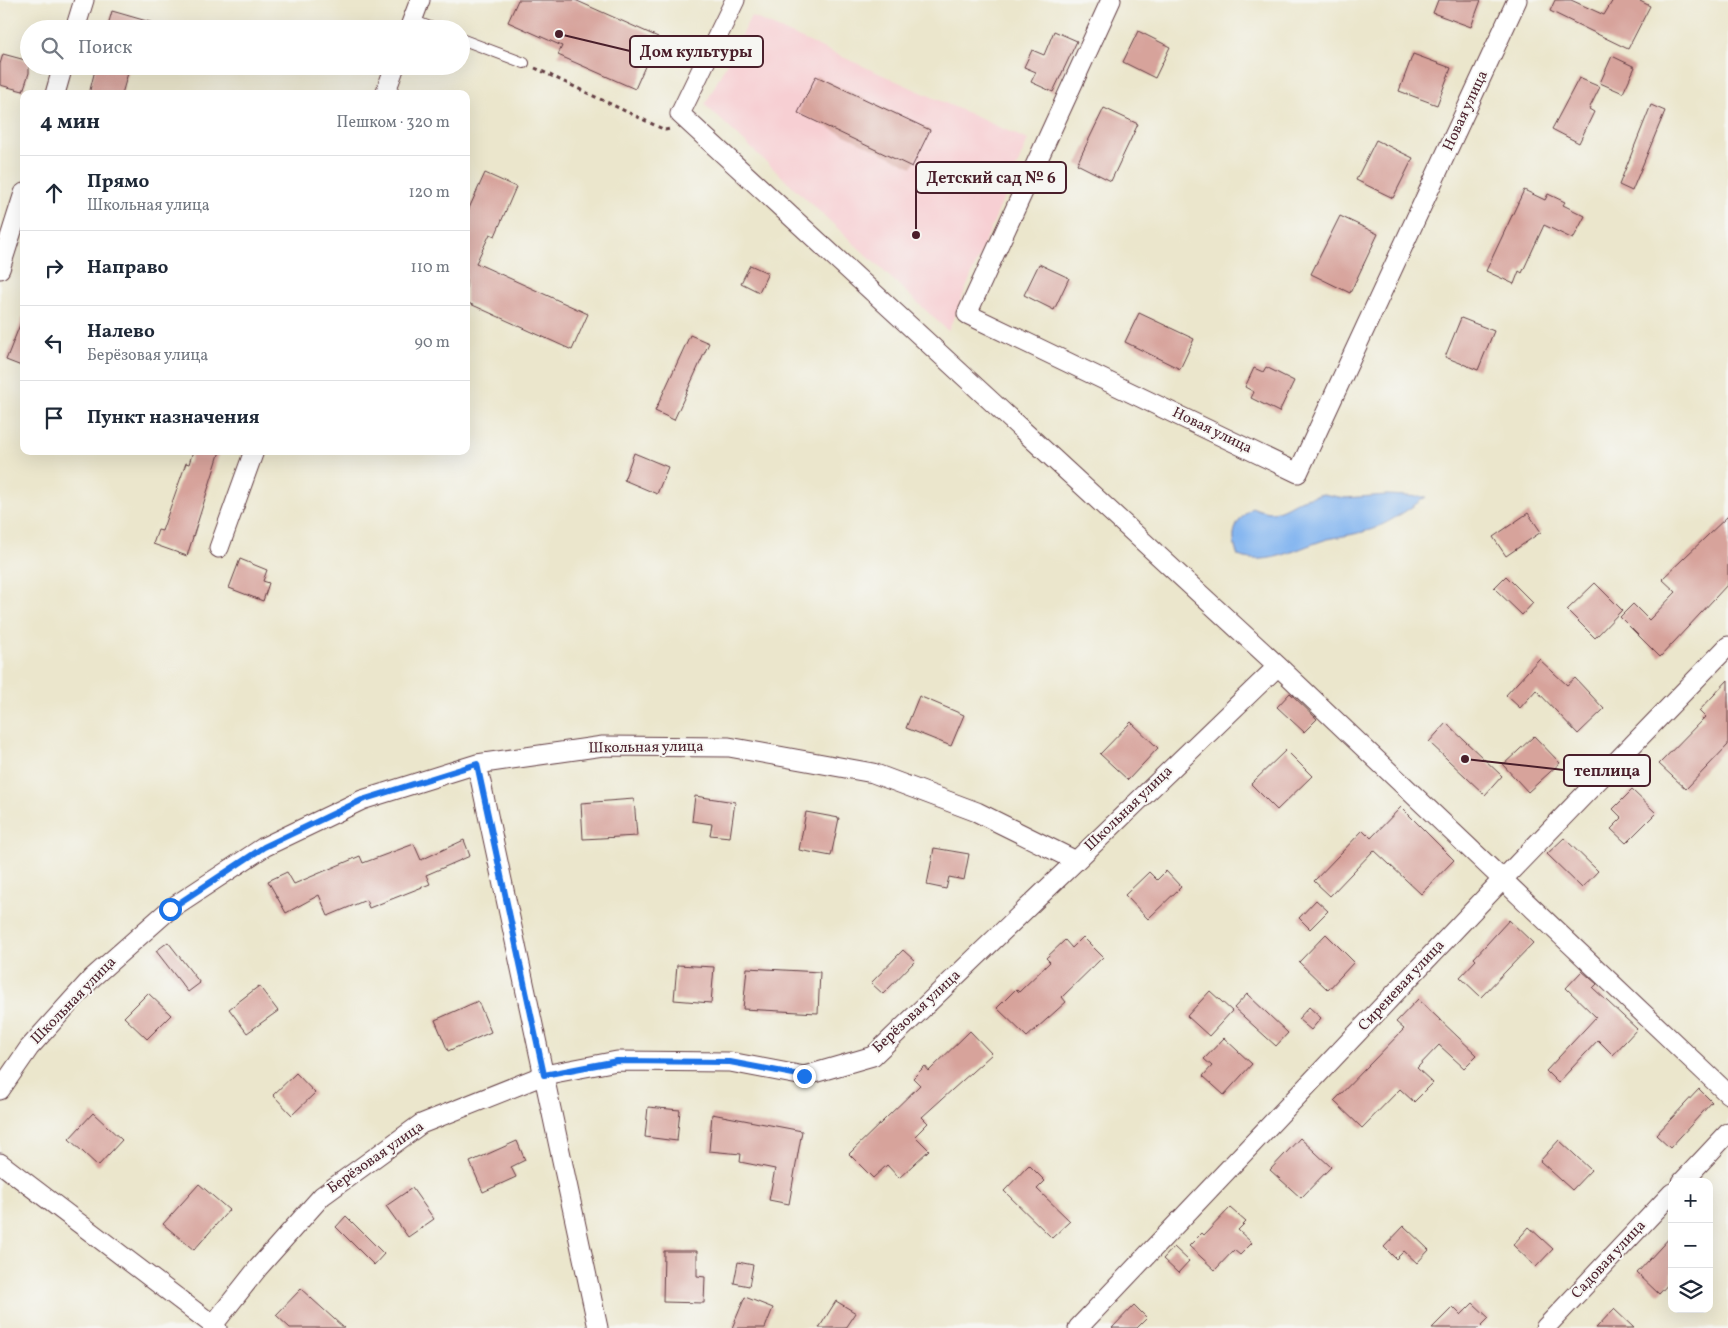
<!DOCTYPE html>
<html lang="ru">
<meta charset="utf-8">
<style>
:root{--surface:#fff;--page:#f2f2f3;--text:#1f2937;--muted:#747a83;--line:#e0e1e3}
body{margin:0;font-family:Vollkorn,serif;background:var(--page);color:var(--text)}
.controls{position:absolute;right:15px;bottom:15px;display:grid;overflow:hidden;border-radius:10px;box-shadow:0 5px 20px #0002}
.controls button{width:45px;height:45px;display:grid;place-items:center;padding:0;border:0;border-bottom:1px solid var(--line);background:var(--surface);color:var(--text);font:25px sans-serif}
.stop{position:absolute;width:15px;height:15px;margin:-11px;border:4px solid #1a73e8;border-radius:50%;background:#fff}
.stop.end{background:#1a73e8;border-color:#fff;box-shadow:0 1px 5px #0008}
.list{margin:0;padding:0;list-style:none}
h2{display:flex;justify-content:space-between;align-items:center;height:65px;margin:0;padding:0 20px;font-size:21px}
h2 small{font-size:16px;font-weight:400;color:var(--muted)}
.list li{display:grid;grid-template-columns:32px 1fr auto;gap:15px;align-items:center;box-sizing:border-box;height:75px;padding:0 20px;border-top:1px solid var(--line)}
.list b{display:block;font-size:19px;white-space:nowrap}
.list p{margin:0;font-size:16px;white-space:nowrap;color:var(--muted)}
.list em{font-size:16px;font-style:normal;color:var(--muted)}
.icon{flex:none;width:28px;height:28px;fill:none;stroke:currentColor;stroke-width:2;stroke-linecap:round;stroke-linejoin:round}
.map{position:relative;flex:none;width:1728px;height:1328px;overflow:hidden}
.search{position:absolute;background:var(--surface);box-shadow:0 5px 20px #0002;left:20px;top:20px;width:450px;height:55px;display:flex;align-items:center;gap:12px;box-sizing:border-box;padding:0 18px;border-radius:28px;color:var(--muted);font-size:19px}
.panel{position:absolute;background:var(--surface);box-shadow:0 5px 20px #0002;left:20px;top:90px;width:450px;height:365px;border-radius:10px}
.map>svg:first-child{display:block}
.built{fill:#f7cfd3}
.water{fill:#83b5f0;stroke:#666a8e}
.building{fill:#d7a39b}
.lines{fill:none;stroke-linecap:round;stroke-linejoin:round}
.service-casing{stroke:#623d43;stroke-width:12}
.minor-casing{stroke:#623d43;stroke-width:21}
.path{stroke:#623d43;stroke-width:3;stroke-dasharray:4 4;stroke-linecap:butt}
.service{stroke:#fff;stroke-width:10}
.minor{stroke:#fff;stroke-width:19}
.route{stroke:#1a73e8;stroke-width:6}
.labels{text-anchor:middle;dominant-baseline:central;stroke-width:4;stroke-linejoin:round;paint-order:stroke}
.street-label{font-size:15px;fill:#4a1f2b;stroke:#f6f6f2}
.leader{fill:none;stroke:#4a1f2b;stroke-width:2}
.callout-dot{fill:#4a1f2b;stroke:#f6f6f2;stroke-width:2}
.callout{fill:#f6f6f2;stroke:#4a1f2b;stroke-width:2}
.callout-label{font-size:16px;text-anchor:middle;font-weight:bold;fill:#4a1f2b}
</style>
<div class="map">
<svg width="1728" height="1328" viewBox="0 0 1728 1328">
<rect width="100%" height="100%" fill="#f6f6f2"/>
<filter id="ink" filterUnits="userSpaceOnUse"><feTurbulence type="fractalNoise" baseFrequency=".02" numOctaves="2"/><feDisplacementMap in="SourceGraphic" scale="10" xChannelSelector="R" yChannelSelector="G"/><feConvolveMatrix kernelMatrix="1 2 1 2 8 2 1 2 1" color-interpolation-filters="sRGB"/></filter>
<filter id="wash" filterUnits="userSpaceOnUse"><feTurbulence type="fractalNoise" baseFrequency=".0096" numOctaves="4" result="noise"/><feDisplacementMap in="SourceGraphic" scale="20" xChannelSelector="R" yChannelSelector="G"/><feGaussianBlur stdDeviation="1.12" result="paint"/><feColorMatrix in="noise" values="0 0 0 0 0 0 0 0 0 0 0 0 0 0 0 0 0 1.4 0 .05"/><feComposite in="paint" operator="in"/></filter>
<g filter="url(#wash)">
<rect width="100%" height="100%" fill="#ebe6cc"/>
<!-- built -->
<path class="built" d="M 751,16 L 1028,140 L 948,331 L 705,105 Z"/>
<!-- water -->
<path class="water" d="M 1323,494 L 1344,498 L 1387,495 L 1426,497 C 1409,509 1392,521 1373,529 C 1359,534 1342,536 1328,539 C 1299,547 1269,567 1238,556 C 1229,533 1235,523 1252,507 C 1275,517 1280,510 1300,500 C 1307,497 1316,496 1323,494 Z"/>
<g id="blocks">
<!-- building -->
<path class="building" d="M 518,0 L 575,0 L 658,37 L 635,89 L 558,55 L 562,46 L 508,22 Z
M 1438,0 L 1481,0 L 1471,27 L 1433,13 Z
M 1555,0 L 1571,0 L 1604,15 L 1613,0 L 1638,0 L 1650,6 L 1628,49 L 1550,11 Z
M 112,11 L 157,24 L 156,29 L 107,29 Z
M 1054,31 L 1077,41 L 1053,92 L 1031,82 L 1036,72 L 1024,67 L 1032,50 L 1044,55 Z
M 1138,31 L 1170,47 L 1155,78 L 1123,62 Z
M 3,54 L 29,61 L 29,73 L 23,91 L 0,85 L 0,64 Z
M 1413,54 L 1451,68 L 1437,105 L 1399,91 Z
M 1612,56 L 1635,67 L 1623,93 L 1600,83 Z
M 96,66 L 130,66 L 122,94 L 89,94 Z
M 816,76 L 930,130 L 912,167 L 798,113 Z
M 1579,78 L 1600,87 L 1589,109 L 1594,112 L 1579,143 L 1552,129 Z
M 1651,105 L 1665,111 L 1632,191 L 1619,185 Z
M 1104,108 L 1138,124 L 1111,181 L 1077,164 Z
M 1376,140 L 1413,158 L 1393,198 L 1356,180 Z
M 485,173 L 516,187 L 495,236 L 490,234 L 476,263 L 588,314 L 572,350 L 466,302 L 466,215 Z
M 1524,190 L 1545,200 L 1548,194 L 1565,202 L 1563,205 L 1585,216 L 1573,239 L 1544,225 L 1522,273 L 1519,271 L 1514,284 L 1486,271 Z
M 1340,216 L 1378,234 L 1350,293 L 1311,274 Z
M 1039,264 L 1069,278 L 1054,310 L 1024,295 Z
M 750,265 L 768,273 L 759,292 L 741,283 Z
M 1139,313 L 1194,339 L 1180,369 L 1125,342 Z
M 23,317 L 24,317 L 24,367 L 6,360 Z
M 1461,318 L 1494,331 L 1478,370 L 1445,357 Z
M 690,335 L 709,343 L 674,420 L 655,411 Z
M 1266,367 L 1294,381 L 1279,412 L 1251,398 L 1254,392 L 1245,387 L 1254,368 L 1263,372 Z
M 193,451 L 220,451 L 187,556 L 153,544 L 158,530 L 162,531 L 186,463 L 189,464 Z
M 634,453 L 668,467 L 657,494 L 624,480 Z
M 1528,513 L 1541,532 L 1506,556 L 1493,537 Z
M 1728,516 L 1728,584 L 1660,657 L 1620,617 L 1633,604 L 1649,620 L 1676,592 L 1662,579 Z
M 240,559 L 267,570 L 263,581 L 269,583 L 263,601 L 229,588 Z
M 1506,576 L 1533,603 L 1522,615 L 1494,588 Z
M 1595,583 L 1622,610 L 1595,638 L 1567,610 Z
M 1539,659 L 1567,685 L 1575,678 L 1604,709 L 1578,734 L 1536,690 L 1520,708 L 1506,695 Z
M 1728,680 L 1728,745 L 1686,789 L 1659,764 L 1705,717 L 1699,711 Z
M 1290,693 L 1317,719 L 1304,732 L 1277,707 Z
M 919,696 L 964,715 L 951,746 L 906,728 Z
M 1131,722 L 1158,748 L 1128,780 L 1100,754 Z
M 1446,723 L 1502,776 L 1485,795 L 1429,742 Z
M 1534,736 L 1560,763 L 1528,792 L 1503,765 Z
M 1286,750 L 1312,776 L 1277,810 L 1251,784 Z
M 1632,790 L 1656,813 L 1626,843 L 1611,829 L 1622,818 L 1613,809 Z
M 695,796 L 735,802 L 730,837 L 710,835 L 712,824 L 692,821 Z
M 634,799 L 637,836 L 583,839 L 581,803 Z
M 1401,807 L 1454,860 L 1421,894 L 1374,850 L 1330,896 L 1314,881 L 1363,830 L 1371,838 Z
M 806,812 L 839,818 L 831,856 L 799,850 Z
M 1564,838 L 1598,871 L 1582,888 L 1547,854 Z
M 464,840 L 470,856 L 426,875 L 430,884 L 369,908 L 366,900 L 328,916 L 319,895 L 286,913 L 268,881 L 287,872 L 294,884 L 360,856 L 363,863 L 414,844 L 421,860 Z
M 934,848 L 969,854 L 964,880 L 949,877 L 946,889 L 927,885 Z
M 1166,871 L 1181,887 L 1148,919 L 1125,895 L 1149,872 L 1157,880 Z
M 1316,900 L 1328,911 L 1310,929 L 1299,918 Z
M 1509,920 L 1533,943 L 1481,997 L 1460,977 L 1476,960 L 1474,958 Z
M 1326,934 L 1354,962 L 1328,990 L 1299,962 Z
M 1083,937 L 1103,957 L 1062,997 L 1066,1002 L 1027,1037 L 997,1008 L 1016,989 L 1019,992 L 1050,962 L 1046,958 L 1065,940 L 1072,948 Z
M 168,942 L 200,983 L 188,992 L 156,951 Z
M 903,950 L 915,961 L 883,994 L 871,983 Z
M 677,965 L 714,967 L 711,1003 L 674,1000 Z
M 747,968 L 820,972 L 818,1013 L 743,1009 Z
M 1582,971 L 1597,984 L 1593,988 L 1637,1029 L 1613,1055 L 1598,1040 L 1558,1083 L 1546,1071 L 1596,1017 L 1566,988 Z
M 259,986 L 278,1011 L 247,1033 L 229,1009 Z
M 1210,991 L 1232,1011 L 1209,1036 L 1187,1016 Z
M 148,993 L 171,1015 L 147,1039 L 124,1017 Z
M 1247,994 L 1288,1033 L 1276,1046 L 1234,1008 Z
M 1418,999 L 1477,1055 L 1464,1068 L 1439,1045 L 1417,1068 L 1433,1083 L 1414,1102 L 1400,1089 L 1362,1128 L 1334,1101 L 1404,1029 L 1396,1022 Z
M 478,1001 L 491,1032 L 448,1051 L 435,1020 Z
M 1309,1007 L 1321,1018 L 1311,1030 L 1298,1019 Z
M 970,1031 L 992,1054 L 922,1117 L 928,1123 L 915,1136 L 929,1150 L 899,1178 L 887,1165 L 873,1178 L 849,1154 L 920,1085 L 913,1078 L 925,1066 L 929,1071 Z
M 1224,1038 L 1252,1064 L 1224,1095 L 1203,1076 L 1212,1066 L 1204,1059 Z
M 296,1073 L 315,1093 L 292,1115 L 273,1095 Z
M 1699,1089 L 1712,1102 L 1670,1148 L 1656,1135 Z
M 648,1107 L 680,1110 L 677,1141 L 645,1137 Z
M 93,1113 L 122,1140 L 98,1166 L 69,1139 Z
M 712,1114 L 802,1131 L 789,1204 L 769,1200 L 775,1169 L 740,1162 L 741,1154 L 709,1151 Z
M 1300,1138 L 1331,1167 L 1301,1198 L 1270,1170 Z
M 1559,1140 L 1591,1170 L 1572,1190 L 1540,1161 Z
M 517,1141 L 525,1160 L 511,1167 L 516,1177 L 483,1192 L 470,1162 Z
M 1029,1165 L 1045,1181 L 1037,1189 L 1070,1221 L 1052,1238 L 1004,1191 Z
M 199,1184 L 229,1210 L 194,1250 L 163,1224 Z
M 412,1188 L 434,1219 L 408,1237 L 386,1206 Z
M 1230,1208 L 1246,1222 L 1238,1230 L 1252,1243 L 1240,1255 L 1234,1250 L 1215,1270 L 1189,1246 L 1202,1233 L 1204,1235 Z
M 346,1216 L 384,1254 L 374,1265 L 336,1227 Z
M 1404,1226 L 1429,1250 L 1417,1263 L 1404,1251 L 1396,1259 L 1384,1247 Z
M 1529,1227 L 1553,1249 L 1536,1267 L 1513,1245 Z
M 1672,1235 L 1672,1280 L 1659,1294 L 1637,1273 Z
M 1174,1247 L 1189,1261 L 1178,1273 L 1163,1259 Z
M 664,1251 L 697,1251 L 697,1276 L 705,1277 L 704,1303 L 663,1302 Z
M 738,1262 L 753,1265 L 749,1286 L 734,1283 Z
M 301,1289 L 344,1328 L 290,1328 L 276,1315 Z
M 745,1297 L 773,1308 L 765,1328 L 732,1328 Z
M 836,1301 L 856,1313 L 846,1328 L 819,1328 Z
M 1473,1303 L 1489,1318 L 1479,1328 L 1432,1328 L 1453,1307 L 1461,1315 Z
M 1134,1305 L 1147,1318 L 1137,1328 L 1112,1328 Z
M 1614,1309 L 1634,1328 L 1596,1328 Z"/>
</g>
</g>
<g filter="url(#ink)">
<use href="#blocks" fill-opacity="0" stroke="#623d43" stroke-width="1"/>
<g class="lines">
<defs>
<path id="service" d="M 412,20 L 435,29
M 461,39 L 524,63"/>
<path id="minor" d="M 735,0 L 680,114 L 1278,666 L 1728,1094
M 1111,0 L 967,314 L 1298,473 L 1517,0
M 75,29 L 84,0
M 409,29 L 420,0
M 55,94 L 63,66
M 385,94 L 395,66
M 0,269 L 24,193
M 219,548 L 254,451
M 477,764 L 598,1328
M 0,1090 L 29,1048 L 92,978 L 170,909 L 264,847 L 362,800 L 477,764 L 603,746 L 729,747 L 873,773 L 977,812 L 1076,861 L 1278,666
M 0,1163 L 217,1328
M 1682,1182 L 1728,1133
M 213,1325 L 258,1268 L 322,1196 L 421,1124 L 544,1075 L 617,1061 L 730,1062 L 804,1076 L 873,1056 L 1076,861
M 1078,1328 L 1503,879 L 1728,646
M 1545,1328 L 1672,1193"/>
</defs>
<!-- service casing -->
<use href="#service" class="service-casing"/>
<!-- minor casing -->
<use href="#minor" class="minor-casing"/>
<!-- path -->
<path class="path" d="M 535,68 L 665,130 L 670,129"/>
<!-- service -->
<use href="#service" class="service"/>
<!-- minor -->
<use href="#minor" class="minor"/>
</g>
</g>
<g class="lines" filter="url(#ink)">
<!-- route -->
<path class="route" d="M 170,909 L 264,847 L 362,800 L 477,764 L 544,1075 L 617,1061 L 730,1062 L 804,1076"/>
</g>
<g class="labels">
<!-- street labels -->
<g class="street-label">
<text transform="translate(1466 111) rotate(-65)">Новая улица</text>
<text transform="translate(1212 431) rotate(26)">Новая улица</text>
<text transform="translate(646 748) rotate(-1)">Школьная улица</text>
<text transform="translate(1129 809) rotate(-44)">Школьная улица</text>
<text transform="translate(1402 986) rotate(-47)">Сиреневая улица</text>
<text transform="translate(74 1001) rotate(-46)">Школьная улица</text>
<text transform="translate(917 1012) rotate(-43)">Берёзовая улица</text>
<text transform="translate(376 1158) rotate(-35)">Берёзовая улица</text>
<text transform="translate(1609 1260) rotate(-47)">Садовая улица</text>
</g>
</g>
<!-- callouts -->
<path class="leader" d="M559 34L630 51M916 235L916 177M1465 759L1564 770"/>
<g class="callout-dot">
<circle cx="559" cy="34" r="5"/>
<circle cx="916" cy="235" r="5"/>
<circle cx="1465" cy="759" r="5"/>
</g>
<g class="callout">
<rect x="630" y="36" width="133" height="31" rx="5"/>
<rect x="916" y="162" width="150" height="31" rx="5"/>
<rect x="1564" y="755" width="86" height="31" rx="5"/>
</g>
<g class="callout-label">
<text x="696" y="57">Дом культуры</text>
<text x="991" y="183">Детский сад № 6</text>
<text x="1607" y="776">теплица</text>
</g>
</svg>
<div class="controls">
<button>+</button>
<button>−</button>
<button><svg class="icon" aria-label="layers" viewBox="0 0 24 24"><path d="M12 4l9 5-9 5-9-5zM3 14l9 5 9-5"/></svg></button>
</div>
<div class="stop" style="left:170px;top:909px"></div>
<div class="stop end" style="left:804px;top:1076px"></div>
<div class="search"><svg class="icon" aria-label="search" viewBox="0 0 24 24"><circle cx="10" cy="10" r="6"/><path d="M15 15l6 6"/></svg>Поиск</div>
<section class="panel">
<h2>4 мин<small>Пешком · 320 m</small></h2>
<ul class="list">
<li><svg class="icon" aria-label="ahead" viewBox="0 0 24 24"><path d="M12 20V5M6 11l6-6 6 6"/></svg><div><b>Прямо</b><p>Школьная улица</p></div><em>120 m</em></li>
<li><svg class="icon" aria-label="right" viewBox="0 0 24 24"><path d="M7 20v-9h11M14 6l5 5-5 5"/></svg><div><b>Направо</b></div><em>110 m</em></li>
<li><svg class="icon" aria-label="left" viewBox="0 0 24 24"><path d="M17 20v-9H6M10 6l-5 5 5 5"/></svg><div><b>Налево</b><p>Берёзовая улица</p></div><em>90 m</em></li>
<li><svg class="icon" aria-label="arrive" viewBox="0 0 24 24"><path d="M6 21V4h12l-3 4 3 4H6"/></svg><div><b>Пункт назначения</b></div></li>
</ul>
</section>
</div>
